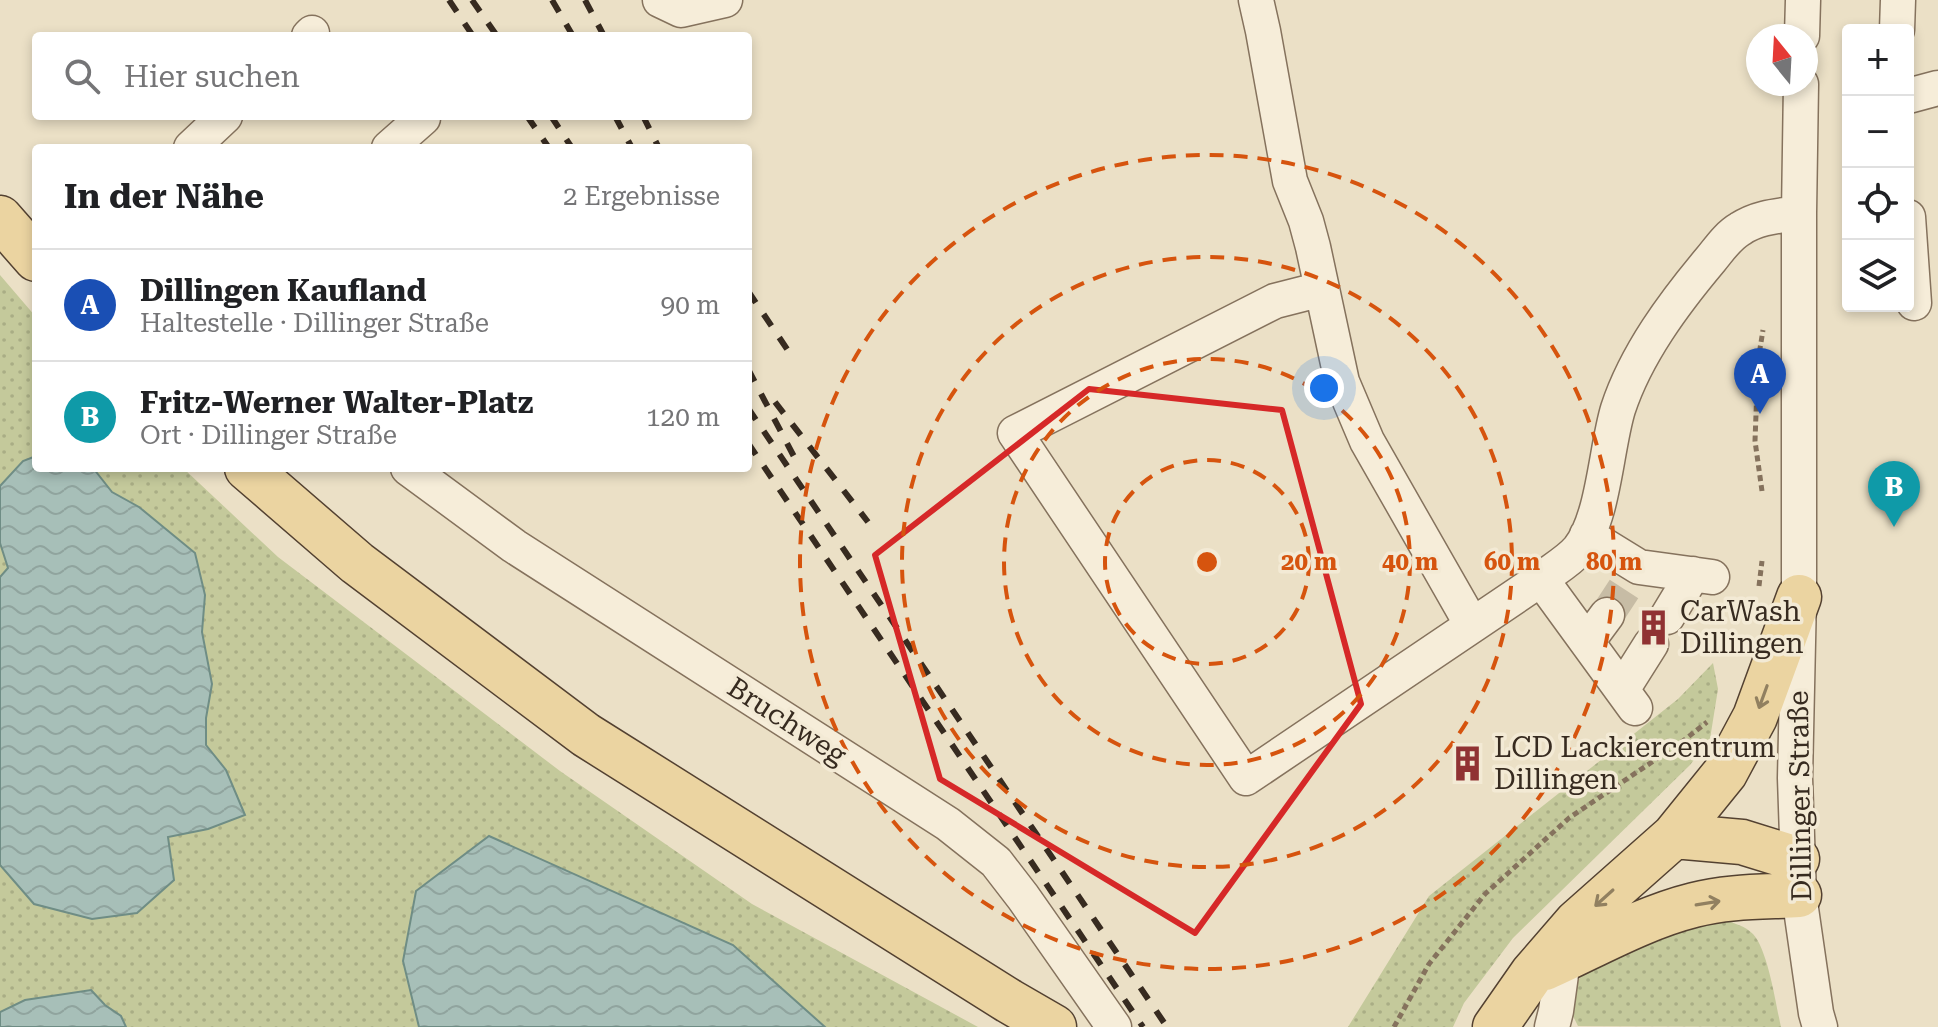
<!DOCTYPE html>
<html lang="de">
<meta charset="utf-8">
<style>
:root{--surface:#fff;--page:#f6f6f6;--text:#202124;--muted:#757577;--line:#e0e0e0;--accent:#903233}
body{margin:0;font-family:"Roboto Serif",serif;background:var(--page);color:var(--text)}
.controls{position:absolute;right:24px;top:24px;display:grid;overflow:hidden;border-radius:8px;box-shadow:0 4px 12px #0003}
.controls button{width:72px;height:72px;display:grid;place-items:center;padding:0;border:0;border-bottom:2px solid var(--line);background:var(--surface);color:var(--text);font:40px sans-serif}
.compass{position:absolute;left:1746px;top:24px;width:72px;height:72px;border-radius:50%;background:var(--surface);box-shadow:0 4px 12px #0003;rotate:342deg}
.you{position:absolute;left:1324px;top:388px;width:28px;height:28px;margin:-20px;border:6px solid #fff;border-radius:50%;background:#1a73e8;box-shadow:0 0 0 12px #1a73e833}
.badge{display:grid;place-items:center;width:52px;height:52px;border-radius:50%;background:var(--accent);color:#fff;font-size:26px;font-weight:700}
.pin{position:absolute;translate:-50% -66px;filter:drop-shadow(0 2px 4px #0008)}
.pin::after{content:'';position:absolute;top:42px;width:28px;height:24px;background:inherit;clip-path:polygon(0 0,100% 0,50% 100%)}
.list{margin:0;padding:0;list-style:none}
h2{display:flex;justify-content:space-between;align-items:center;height:104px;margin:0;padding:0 32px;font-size:34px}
h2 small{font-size:26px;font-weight:400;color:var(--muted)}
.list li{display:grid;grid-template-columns:52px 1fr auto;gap:24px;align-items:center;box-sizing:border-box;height:112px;padding:0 32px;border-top:2px solid var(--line)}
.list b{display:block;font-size:30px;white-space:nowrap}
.list p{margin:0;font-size:26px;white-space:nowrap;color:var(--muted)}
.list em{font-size:26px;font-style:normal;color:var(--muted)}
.icon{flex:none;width:44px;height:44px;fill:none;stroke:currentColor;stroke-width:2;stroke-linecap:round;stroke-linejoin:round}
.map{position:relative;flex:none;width:1938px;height:1027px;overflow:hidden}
.search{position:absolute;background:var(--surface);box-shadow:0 4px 12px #0003;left:32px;top:32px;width:720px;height:88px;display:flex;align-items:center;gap:20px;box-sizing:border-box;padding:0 28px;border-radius:8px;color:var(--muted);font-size:30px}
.panel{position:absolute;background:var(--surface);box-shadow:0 4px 12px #0003;left:32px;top:144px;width:720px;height:328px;border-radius:8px}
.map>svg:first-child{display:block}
.grass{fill:url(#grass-dots)}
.water{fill:url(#water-waves);stroke:#6f8d85;stroke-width:2}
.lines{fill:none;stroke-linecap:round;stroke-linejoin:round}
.minor-tunnel{stroke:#c7bca5;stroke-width:34;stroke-dasharray:34 17;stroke-linecap:butt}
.minor-casing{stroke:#85725d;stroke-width:37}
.major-casing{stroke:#534131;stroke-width:47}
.path{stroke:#85725d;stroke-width:5;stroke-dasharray:6 4;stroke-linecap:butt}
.minor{stroke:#f6edd9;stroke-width:34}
.major{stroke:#ebd4a1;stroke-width:44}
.rail{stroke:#372b20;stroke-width:6;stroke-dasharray:14 14;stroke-linecap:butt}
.oneway{stroke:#918060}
.marked{fill:none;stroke:#d62828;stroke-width:6;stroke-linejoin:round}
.ring{fill:none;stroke:#d6540e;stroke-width:4;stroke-dasharray:14 10}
.labels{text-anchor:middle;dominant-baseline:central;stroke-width:7;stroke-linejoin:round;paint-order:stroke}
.poi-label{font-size:28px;fill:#372b20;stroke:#f3ead5;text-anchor:start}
.street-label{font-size:28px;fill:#372b20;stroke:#f3ead5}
.centre{fill:#d6540e;stroke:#f3ead5;stroke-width:4}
.ring-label{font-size:24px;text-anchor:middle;font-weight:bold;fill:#d6540e;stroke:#f3ead5;stroke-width:7;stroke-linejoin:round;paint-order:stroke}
</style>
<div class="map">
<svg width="1938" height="1027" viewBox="0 0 1938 1027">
<defs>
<pattern id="grass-dots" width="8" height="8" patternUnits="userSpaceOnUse" patternTransform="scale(2)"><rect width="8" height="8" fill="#c4c99b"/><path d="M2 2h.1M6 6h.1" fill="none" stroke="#a9ad85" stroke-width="1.8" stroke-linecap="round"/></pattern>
<pattern id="water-waves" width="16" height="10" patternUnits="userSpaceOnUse" patternTransform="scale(2)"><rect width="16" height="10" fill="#a7bfb8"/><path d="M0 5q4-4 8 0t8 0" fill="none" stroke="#90a49e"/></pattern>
</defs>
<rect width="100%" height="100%" fill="#ebe0c6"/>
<!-- grass -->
<path class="grass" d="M 0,275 L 36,317 L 36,468 L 183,468 L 278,557 L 560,771 L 752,904 L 978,1027 L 0,1027 Z
M 1713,663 L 1718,689 L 1710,739 L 1690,765 L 1513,938 L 1464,1003 L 1453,1027 L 1348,1027 L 1429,896 L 1678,699 Z
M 1724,920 C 1734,923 1745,926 1753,934 C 1768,950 1776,1005 1781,1027 L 1578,1026 L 1572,1014 L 1577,982 L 1590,964 L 1663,931 Z"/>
<!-- water -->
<path class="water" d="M 36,456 L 36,468 L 93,468 L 112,492 L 139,507 L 195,553 L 205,595 L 202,632 L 212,684 L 206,718 L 206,745 L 226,770 L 245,815 L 208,829 L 168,837 L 174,880 L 137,913 L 92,919 L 34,904 L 0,865 L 0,577 L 8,568 L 0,543 L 0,486 L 23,461 Z
M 489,836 L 733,945 L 825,1027 L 419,1027 L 403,961 L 416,891 Z
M 91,990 L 105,1005 L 121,1016 L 126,1027 L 0,1027 L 0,1012 L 25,1000 Z"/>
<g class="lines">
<!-- minor-tunnel -->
<path class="minor-tunnel" d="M 1607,615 L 1624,589"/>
<defs>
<path id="minor" d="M 660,0 L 681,10 L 725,0
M 1256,0 L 1263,31 L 1290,181 L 1306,221 L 1313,247 L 1342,382 L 1367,441 L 1472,625
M 1897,30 L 1898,0
M 309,36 L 312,33
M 1802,36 L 1803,0
M 1801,84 L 1799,213 L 1799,597 L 1795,778 L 1799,895 L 1816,1013 L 1820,1027
M 1908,96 L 1938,88
M 191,148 L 225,116
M 389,148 L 423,118
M 1908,217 L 1914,303
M 1322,289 L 1275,301 L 1015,433 L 1246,778 L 1541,579 C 1553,570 1569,561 1579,549 C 1604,517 1606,448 1618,409 C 1636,354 1674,303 1711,259 C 1720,248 1728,236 1740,229 C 1758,217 1778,216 1799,213
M 408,468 L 514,546 L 948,824 L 996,862 L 1023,897 L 1114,1027
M 1587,535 L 1639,567 L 1712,577
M 1541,579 L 1635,708
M 1667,617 L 1693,574
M 1587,642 L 1607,615
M 1622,690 L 1651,644
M 1552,1027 L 1556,1011 L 1563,960"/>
<path id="major" d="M 0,218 L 36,259
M 247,468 L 357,563 L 586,735 L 1009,1001 L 1054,1027
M 1674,836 L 1742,842 L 1797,859
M 1545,968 C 1594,946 1642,918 1694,905 C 1728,896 1765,897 1799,895
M 1495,1027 L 1532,974 L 1577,922 L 1674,836 L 1725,773 L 1755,717 L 1799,597"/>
</defs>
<!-- minor casing -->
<use href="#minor" class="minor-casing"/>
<!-- major casing -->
<use href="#major" class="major-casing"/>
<!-- path -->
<path class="path" d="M 1762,491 L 1755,441 L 1758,361 L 1763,330
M 1759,586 L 1762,561
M 1394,1027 L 1429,964 L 1485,894 L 1569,818 L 1683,741 L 1707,722"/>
<!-- minor -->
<use href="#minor" class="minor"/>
<!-- major -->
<use href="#major" class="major"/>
<!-- rail -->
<path class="rail" d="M 449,0 L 473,36
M 472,0 L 497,36
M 552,0 L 573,36
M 585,0 L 604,36
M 527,116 L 549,148
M 551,116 L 572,148
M 615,116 L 632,148
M 643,116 L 659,148
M 748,291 L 789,352
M 748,369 L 800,468
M 775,402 L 868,522
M 748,408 L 1167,1027
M 748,443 L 1143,1027"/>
</g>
<!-- one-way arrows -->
<defs><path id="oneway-shaft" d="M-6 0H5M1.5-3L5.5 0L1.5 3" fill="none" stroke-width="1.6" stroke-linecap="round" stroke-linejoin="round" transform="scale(2)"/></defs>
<g class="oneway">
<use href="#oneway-shaft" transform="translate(1763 697) rotate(110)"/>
<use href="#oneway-shaft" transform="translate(1604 898) rotate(138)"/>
<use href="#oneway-shaft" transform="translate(1708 903) rotate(-9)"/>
</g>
<!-- marked area -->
<path class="marked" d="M 1089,389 L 1282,410 L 1361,704 L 1195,933 L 940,779 L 875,555 Z"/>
<!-- distance rings -->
<g class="ring">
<circle cx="1207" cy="562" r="102"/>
<circle cx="1207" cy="562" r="203"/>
<circle cx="1207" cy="562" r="305"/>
<circle cx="1207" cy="562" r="407"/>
</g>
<!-- icons -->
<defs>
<symbol id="building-bare" viewBox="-9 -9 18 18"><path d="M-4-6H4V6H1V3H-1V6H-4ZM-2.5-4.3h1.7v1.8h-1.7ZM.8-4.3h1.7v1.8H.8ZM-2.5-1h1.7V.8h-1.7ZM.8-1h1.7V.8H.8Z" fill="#903233" stroke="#f3ead5" stroke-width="2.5" paint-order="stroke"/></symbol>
</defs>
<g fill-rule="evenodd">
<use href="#building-bare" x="1628" y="602" width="51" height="51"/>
<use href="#building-bare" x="1442" y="738" width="51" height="51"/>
</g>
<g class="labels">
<!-- poi labels -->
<g class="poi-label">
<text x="1680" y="611">CarWash<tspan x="1680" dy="32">Dillingen</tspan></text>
<text x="1494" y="747">LCD Lackiercentrum<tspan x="1494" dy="32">Dillingen</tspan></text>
</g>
<!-- street labels -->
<g class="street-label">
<text transform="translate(787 721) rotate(33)">Bruchweg</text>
<text transform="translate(1800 796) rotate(-91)">Dillinger Straße</text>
</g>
</g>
<circle cx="1207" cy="562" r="12" class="centre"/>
<g class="ring-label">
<text x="1309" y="570">20 m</text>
<text x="1410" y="570">40 m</text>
<text x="1512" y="570">60 m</text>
<text x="1614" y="570">80 m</text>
</g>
</svg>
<div class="controls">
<button>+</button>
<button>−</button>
<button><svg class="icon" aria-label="locate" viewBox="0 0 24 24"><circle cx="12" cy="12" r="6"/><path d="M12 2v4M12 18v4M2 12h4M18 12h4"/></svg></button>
<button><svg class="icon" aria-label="layers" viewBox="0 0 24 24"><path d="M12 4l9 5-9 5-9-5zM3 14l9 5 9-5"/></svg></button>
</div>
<svg class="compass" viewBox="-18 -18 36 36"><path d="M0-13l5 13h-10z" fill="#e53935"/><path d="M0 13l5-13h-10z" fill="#757577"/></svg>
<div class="you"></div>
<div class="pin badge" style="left:1760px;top:414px;background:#1a4fb4">A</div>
<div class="pin badge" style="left:1894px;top:527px;background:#0f9aa8">B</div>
<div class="search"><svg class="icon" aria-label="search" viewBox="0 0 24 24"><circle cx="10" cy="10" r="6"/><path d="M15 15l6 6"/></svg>Hier suchen</div>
<section class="panel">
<h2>In der Nähe<small>2 Ergebnisse</small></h2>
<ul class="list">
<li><span class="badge" style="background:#1a4fb4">A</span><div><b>Dillingen Kaufland</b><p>Haltestelle · Dillinger Straße</p></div><em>90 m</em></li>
<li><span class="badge" style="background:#0f9aa8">B</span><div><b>Fritz-Werner Walter-Platz</b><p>Ort · Dillinger Straße</p></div><em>120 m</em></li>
</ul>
</section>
</div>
